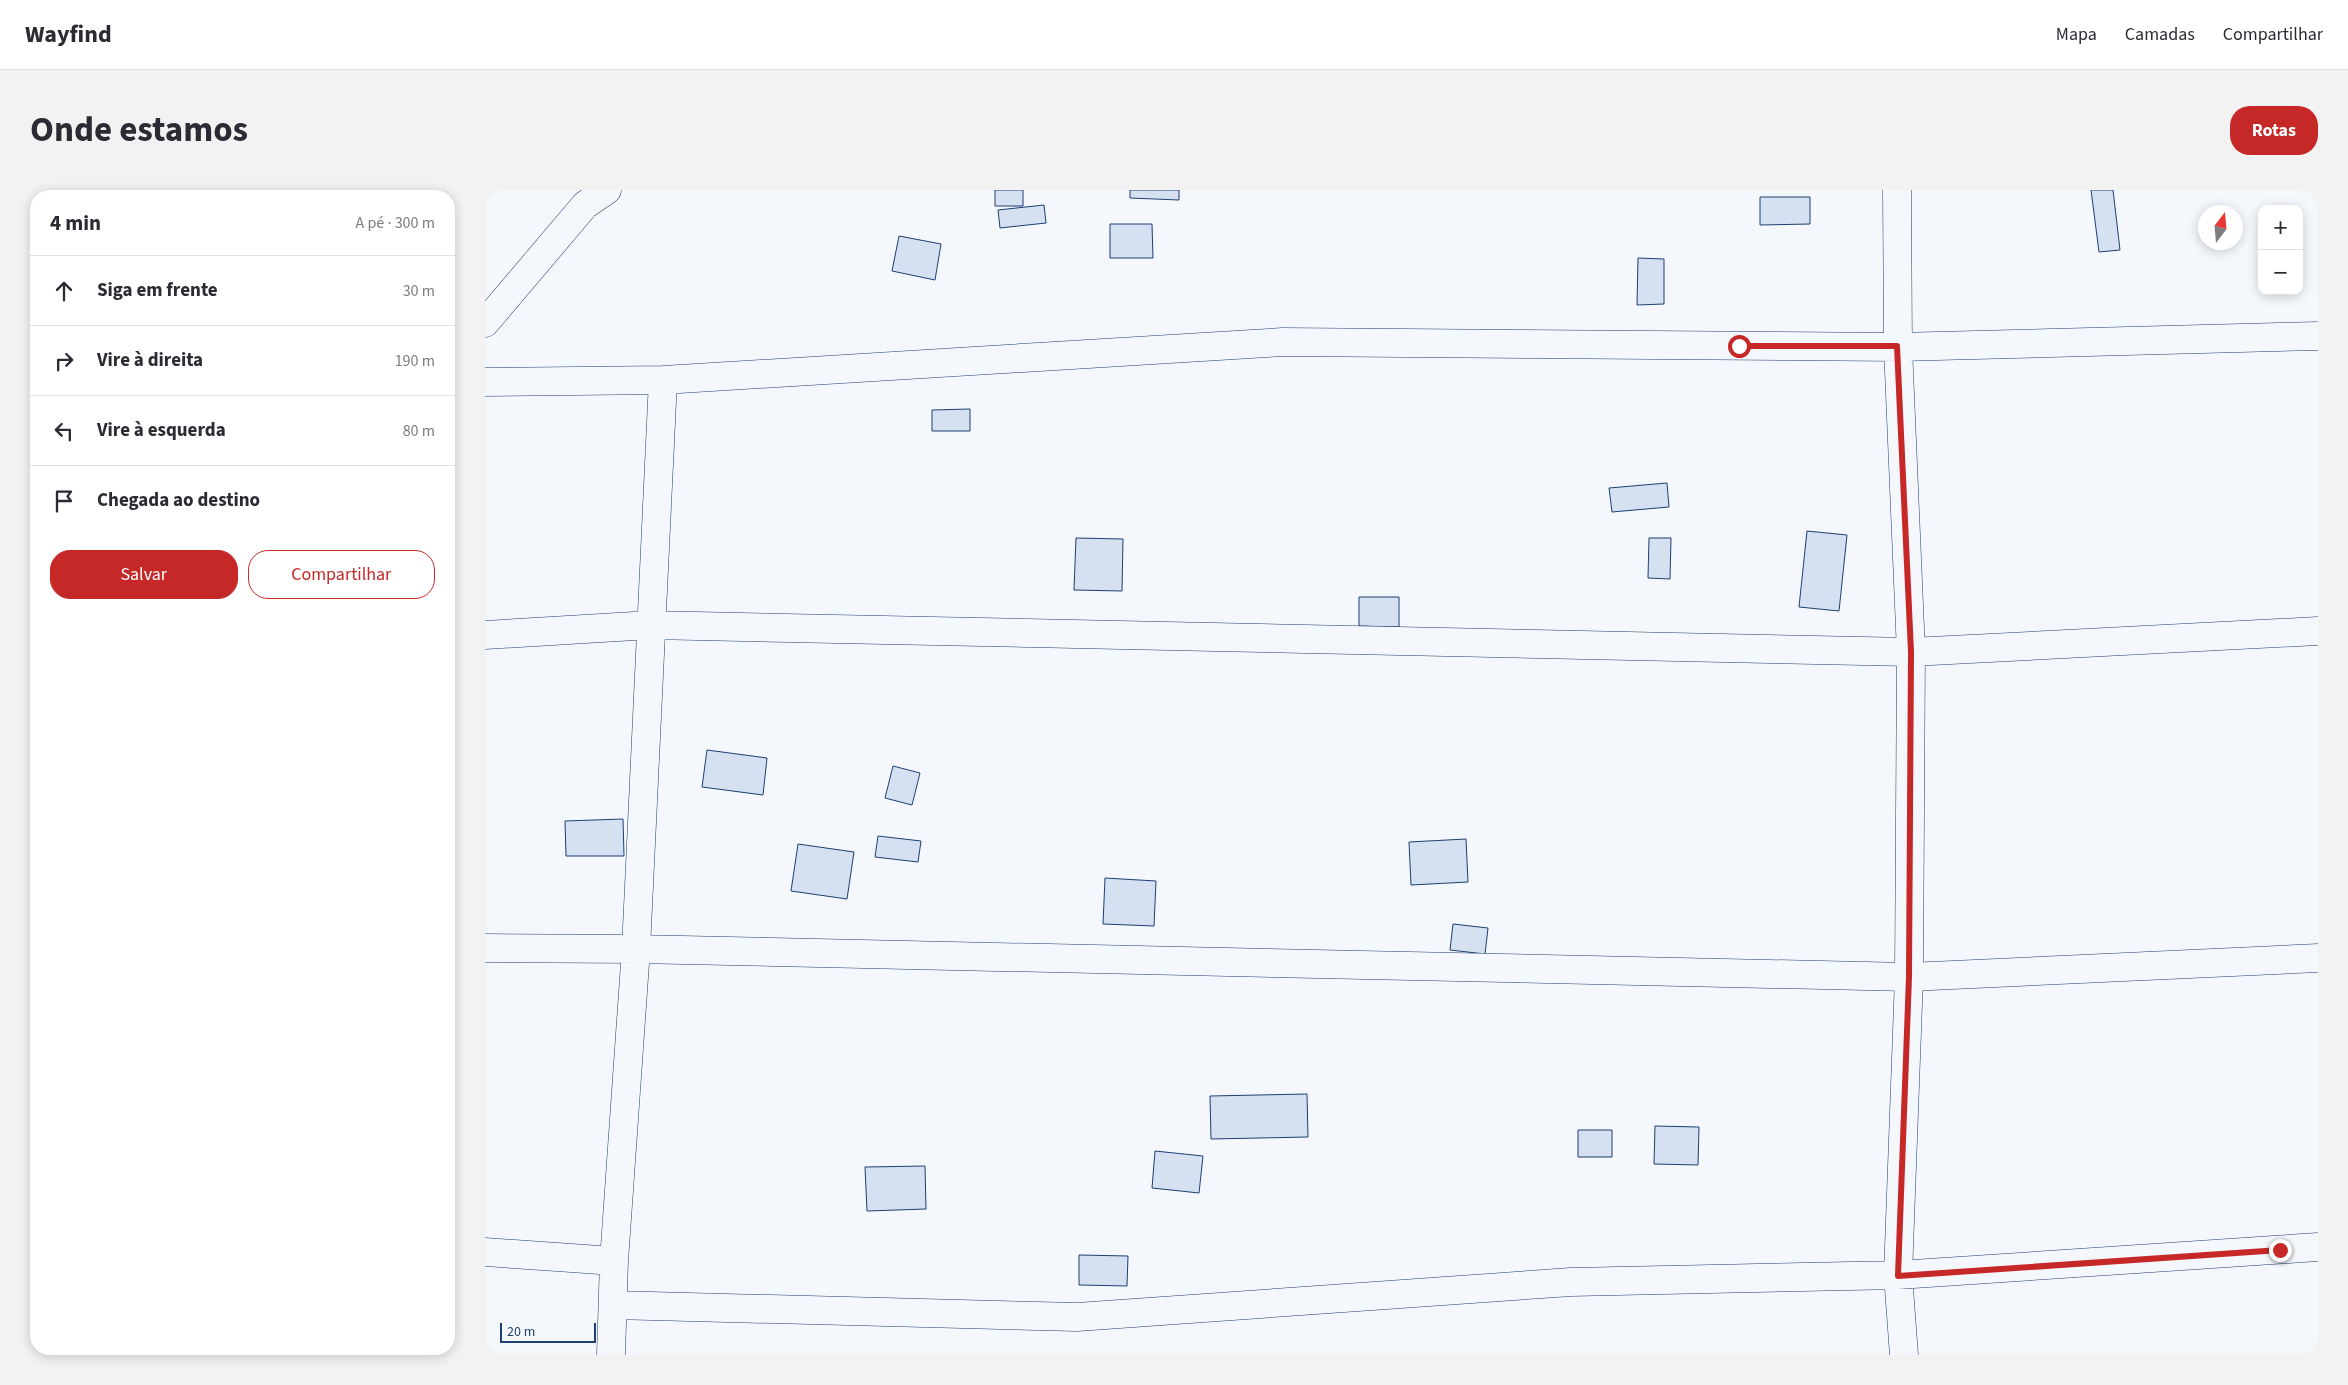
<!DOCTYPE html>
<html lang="pt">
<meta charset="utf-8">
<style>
:root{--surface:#fff;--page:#f2f2f3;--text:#2b2b33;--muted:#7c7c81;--line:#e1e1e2;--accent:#c62828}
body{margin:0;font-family:"Source Sans 3",sans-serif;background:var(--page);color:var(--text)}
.controls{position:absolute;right:15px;top:15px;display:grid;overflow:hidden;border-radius:10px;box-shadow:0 2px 12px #0003}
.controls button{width:45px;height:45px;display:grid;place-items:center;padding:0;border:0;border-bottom:1px solid var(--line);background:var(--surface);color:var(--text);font:25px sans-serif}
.compass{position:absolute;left:1713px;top:15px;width:45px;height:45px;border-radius:50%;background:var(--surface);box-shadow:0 2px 12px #0003;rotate:16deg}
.scale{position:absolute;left:15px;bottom:12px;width:96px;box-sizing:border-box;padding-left:5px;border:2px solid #1d3f73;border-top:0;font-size:14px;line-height:18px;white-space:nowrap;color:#1d3f73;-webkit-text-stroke:4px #f4f7fb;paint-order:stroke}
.stop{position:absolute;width:15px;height:15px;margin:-11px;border:4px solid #c62828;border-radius:50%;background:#fff}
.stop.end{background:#c62828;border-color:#fff;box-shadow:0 1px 5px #0008}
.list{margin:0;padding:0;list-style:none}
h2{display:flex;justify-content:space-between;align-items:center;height:65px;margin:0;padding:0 20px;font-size:21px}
h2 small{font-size:16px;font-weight:400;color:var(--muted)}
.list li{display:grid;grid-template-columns:32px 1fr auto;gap:15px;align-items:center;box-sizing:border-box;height:70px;padding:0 20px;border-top:1px solid var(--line)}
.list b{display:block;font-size:19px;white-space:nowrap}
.list em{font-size:16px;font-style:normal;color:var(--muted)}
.actions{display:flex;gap:10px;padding:15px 20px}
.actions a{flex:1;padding:11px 0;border:1px solid var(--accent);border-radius:20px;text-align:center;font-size:18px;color:var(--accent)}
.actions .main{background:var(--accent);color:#fff}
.icon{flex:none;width:28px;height:28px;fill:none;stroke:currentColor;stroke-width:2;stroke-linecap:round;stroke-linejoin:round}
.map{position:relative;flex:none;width:1833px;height:1165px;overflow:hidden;border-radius:20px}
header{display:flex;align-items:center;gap:30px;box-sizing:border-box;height:70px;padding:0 25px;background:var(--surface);border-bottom:1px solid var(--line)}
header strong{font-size:24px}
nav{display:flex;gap:28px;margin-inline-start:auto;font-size:18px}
.intro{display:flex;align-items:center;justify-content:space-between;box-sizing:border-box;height:120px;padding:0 30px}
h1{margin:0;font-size:35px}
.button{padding:12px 22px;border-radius:20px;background:var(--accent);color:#fff;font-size:18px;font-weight:700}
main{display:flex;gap:30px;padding:0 30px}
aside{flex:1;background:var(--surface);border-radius:20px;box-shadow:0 2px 12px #0003}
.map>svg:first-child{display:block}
.building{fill:#d5e0f0;stroke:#1d3f73}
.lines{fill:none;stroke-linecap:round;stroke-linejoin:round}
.minor-casing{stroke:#1d3f73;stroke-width:29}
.minor{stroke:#f4f7fb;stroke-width:28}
.route{stroke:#c62828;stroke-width:6}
</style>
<header>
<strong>Wayfind</strong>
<nav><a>Mapa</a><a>Camadas</a><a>Compartilhar</a></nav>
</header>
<div class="intro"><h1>Onde estamos</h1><a class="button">Rotas</a></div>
<main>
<aside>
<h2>4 min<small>A pé · 300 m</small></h2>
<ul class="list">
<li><svg class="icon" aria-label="ahead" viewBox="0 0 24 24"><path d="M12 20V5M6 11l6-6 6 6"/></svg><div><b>Siga em frente</b></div><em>30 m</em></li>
<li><svg class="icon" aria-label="right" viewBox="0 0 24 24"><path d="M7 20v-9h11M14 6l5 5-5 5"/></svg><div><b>Vire à direita</b></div><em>190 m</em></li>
<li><svg class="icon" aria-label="left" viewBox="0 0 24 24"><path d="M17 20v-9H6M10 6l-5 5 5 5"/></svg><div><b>Vire à esquerda</b></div><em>80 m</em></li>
<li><svg class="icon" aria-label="arrive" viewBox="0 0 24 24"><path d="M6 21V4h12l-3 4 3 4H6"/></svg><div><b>Chegada ao destino</b></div></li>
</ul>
<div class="actions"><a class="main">Salvar</a><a>Compartilhar</a></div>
</aside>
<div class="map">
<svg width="1833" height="1165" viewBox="0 0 1833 1165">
<rect width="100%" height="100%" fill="#f4f7fb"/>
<!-- building -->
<path class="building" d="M 510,0 L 538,0 L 538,16 L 510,16 Z
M 645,0 L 694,0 L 694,10 L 645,8 Z
M 1606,0 L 1628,0 L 1635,60 L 1614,62 Z
M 1275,7 L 1325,7 L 1325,34 L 1275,35 Z
M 559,15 L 561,33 L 515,38 L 513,20 Z
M 625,34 L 667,34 L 668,68 L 625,68 Z
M 414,46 L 456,54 L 450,90 L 407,81 Z
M 1153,68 L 1179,69 L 1179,114 L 1152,115 Z
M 485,219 L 485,241 L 447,241 L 447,220 Z
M 1182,293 L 1184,317 L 1127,322 L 1124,298 Z
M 1322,341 L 1362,345 L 1354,421 L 1314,417 Z
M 591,348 L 638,349 L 637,401 L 589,400 Z
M 1164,348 L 1186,348 L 1185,389 L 1163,388 Z
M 874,407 L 914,407 L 914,437 L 874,436 Z
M 222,560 L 282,568 L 278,605 L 217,597 Z
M 408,576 L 435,583 L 427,615 L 400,608 Z
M 138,629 L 139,666 L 81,666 L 80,631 Z
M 393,646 L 436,651 L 433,672 L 390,667 Z
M 981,649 L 983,692 L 926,695 L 924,652 Z
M 313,654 L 369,662 L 362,709 L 306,701 Z
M 620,688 L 671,691 L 669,736 L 618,734 Z
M 968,734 L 1003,738 L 1000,764 L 965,760 Z
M 822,904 L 823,947 L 726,949 L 725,906 Z
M 1170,936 L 1214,937 L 1213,975 L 1169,974 Z
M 1093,940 L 1127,940 L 1127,967 L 1093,967 Z
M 670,961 L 718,966 L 714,1003 L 667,998 Z
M 440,976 L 441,1019 L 382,1021 L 380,977 Z
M 594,1065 L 643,1066 L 642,1096 L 594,1095 Z"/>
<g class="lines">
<defs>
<path id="minor" d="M 0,133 L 100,15 L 122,0
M 178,190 L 151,759 L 1424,787 L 1833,768
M 0,192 L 178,190 L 798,152 L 1413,157 L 1412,0
M 0,445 L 166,435 L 1426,462 L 1833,441
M 0,758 L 151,759 L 129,1071 L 126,1165
M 0,1062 L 129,1071
M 128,1115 L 592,1127 L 1086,1092 L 1413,1085 L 1833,1057
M 1419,1165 L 1413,1085 L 1424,787 L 1426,462 L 1413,157 L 1833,146"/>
</defs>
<!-- minor casing -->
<use href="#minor" class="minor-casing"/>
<!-- minor -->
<use href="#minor" class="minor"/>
</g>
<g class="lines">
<!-- route -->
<path class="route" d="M 1254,156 L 1412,156 L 1426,462 L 1424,787 L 1413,1086 L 1795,1060"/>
</g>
</svg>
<div class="controls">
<button>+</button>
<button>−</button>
</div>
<svg class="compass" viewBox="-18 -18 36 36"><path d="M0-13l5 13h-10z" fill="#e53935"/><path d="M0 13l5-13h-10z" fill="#7c7c81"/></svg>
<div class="scale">20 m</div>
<div class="stop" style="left:1254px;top:156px"></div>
<div class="stop end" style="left:1795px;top:1060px"></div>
</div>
</main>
